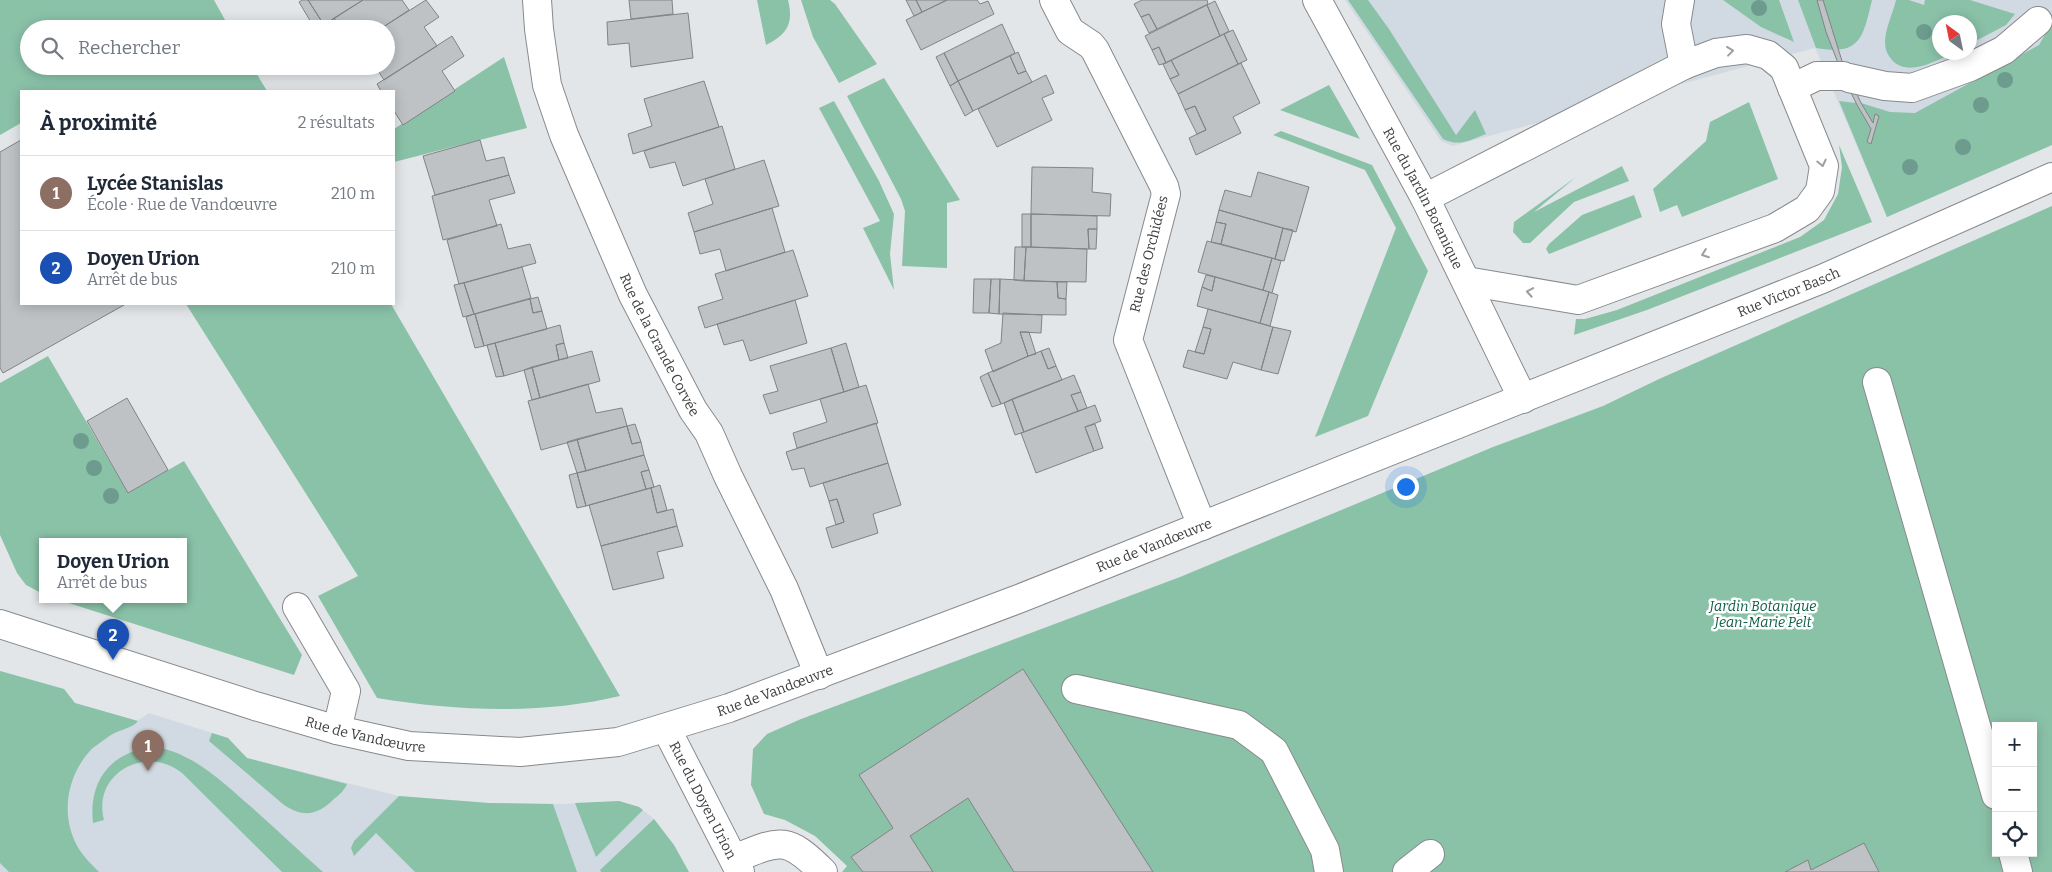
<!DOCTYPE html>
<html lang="fr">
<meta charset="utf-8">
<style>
:root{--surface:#fff;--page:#f6f6f7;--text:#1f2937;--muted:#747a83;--line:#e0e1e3;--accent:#111827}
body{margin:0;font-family:Bitter,serif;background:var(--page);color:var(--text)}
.controls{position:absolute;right:15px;bottom:15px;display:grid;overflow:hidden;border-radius:0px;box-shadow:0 2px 12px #0003}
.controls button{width:45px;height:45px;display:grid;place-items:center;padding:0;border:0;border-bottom:1px solid var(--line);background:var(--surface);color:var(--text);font:25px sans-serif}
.compass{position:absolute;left:1932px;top:15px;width:45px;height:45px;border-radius:50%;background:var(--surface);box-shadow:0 2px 12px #0003;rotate:327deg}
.you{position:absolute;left:1405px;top:486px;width:18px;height:18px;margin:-12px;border:4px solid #fff;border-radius:50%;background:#1a73e8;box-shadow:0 0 0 8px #1a73e833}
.badge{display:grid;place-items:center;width:32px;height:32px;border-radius:50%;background:var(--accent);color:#fff;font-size:16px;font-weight:700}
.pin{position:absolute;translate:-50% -41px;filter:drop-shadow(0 1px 2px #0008)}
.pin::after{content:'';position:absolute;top:26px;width:18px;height:15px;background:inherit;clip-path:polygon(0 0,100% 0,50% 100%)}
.popup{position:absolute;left:39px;top:538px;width:148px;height:65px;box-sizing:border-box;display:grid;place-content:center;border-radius:0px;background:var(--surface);filter:drop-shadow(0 1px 4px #0005);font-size:16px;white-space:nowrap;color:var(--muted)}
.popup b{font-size:19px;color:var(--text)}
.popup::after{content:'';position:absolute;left:50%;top:100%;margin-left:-10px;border:10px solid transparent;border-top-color:var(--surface)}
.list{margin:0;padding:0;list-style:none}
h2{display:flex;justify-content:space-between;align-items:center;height:65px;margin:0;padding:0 20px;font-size:21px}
h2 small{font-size:16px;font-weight:400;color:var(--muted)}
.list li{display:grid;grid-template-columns:32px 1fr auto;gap:15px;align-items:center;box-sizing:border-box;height:75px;padding:0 20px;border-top:1px solid var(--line)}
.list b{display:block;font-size:19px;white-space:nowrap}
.list p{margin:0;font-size:16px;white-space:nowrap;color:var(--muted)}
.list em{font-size:16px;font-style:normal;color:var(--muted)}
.icon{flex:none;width:28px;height:28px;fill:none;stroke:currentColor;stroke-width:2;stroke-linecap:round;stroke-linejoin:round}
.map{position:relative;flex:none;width:2052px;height:872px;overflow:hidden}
.search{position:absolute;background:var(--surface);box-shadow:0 2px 12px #0003;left:20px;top:20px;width:375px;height:55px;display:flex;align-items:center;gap:12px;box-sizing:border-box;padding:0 18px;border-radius:28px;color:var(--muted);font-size:19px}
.panel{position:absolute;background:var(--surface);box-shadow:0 2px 12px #0003;left:20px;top:90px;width:375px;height:215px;border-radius:0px}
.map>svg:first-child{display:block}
.built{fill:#d1dae2;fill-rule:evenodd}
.green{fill:#8ac2a8;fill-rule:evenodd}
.building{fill:#bec2c4;stroke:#818386}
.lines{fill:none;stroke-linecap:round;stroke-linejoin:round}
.minor-casing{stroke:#878a8c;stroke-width:30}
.minor{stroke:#fff;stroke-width:28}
.tree{fill:#6d9b8e}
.oneway{stroke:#9d9e9e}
.labels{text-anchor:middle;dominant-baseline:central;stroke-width:5;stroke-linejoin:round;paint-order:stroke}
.street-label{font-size:14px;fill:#3b3d3e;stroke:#fff}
.park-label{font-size:14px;font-style:italic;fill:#0d5e44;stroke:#fff}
</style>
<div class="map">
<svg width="2052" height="872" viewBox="0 0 2052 872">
<rect width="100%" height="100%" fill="#e3e6e9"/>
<!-- built -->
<path class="built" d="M 1345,0 L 2052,0 L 2052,145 L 1887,217 L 1815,48 L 1452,146 L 1441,141 ZM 1940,22 L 1970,22 L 1970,52 L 1940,52 Z
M 0,671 L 64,689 L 75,703 L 137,721 L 149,713 L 228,738 L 247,758 L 399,796 L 489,803 L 563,804 L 619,801 L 639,807 L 654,819 L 674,845 L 689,872 L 0,872 Z"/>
<!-- green -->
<path class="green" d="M 0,0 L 214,0 L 230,29 L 29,29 L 29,66 L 252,66 L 267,91 L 21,91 L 21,123 L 0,135 Z
M 757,0 L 788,0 C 794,24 787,34 766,45 Z
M 801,0 L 830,0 L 835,4 L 877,64 L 839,83 L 813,37 Z
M 1348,0 L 1368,0 L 1389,29 L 1456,135 L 1475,110 L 1486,134 C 1470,140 1460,147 1443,139 Z
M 1723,0 L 1779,0 L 1794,42 L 1761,27 Z
M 1798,0 L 1872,0 C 1863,37 1861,56 1816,48 Z
M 1896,0 L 1909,0 L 1924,5 L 1925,0 L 1970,0 L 2015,14 L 2006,25 L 1970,44 L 1970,22 L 1940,22 L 1940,52 L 1953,53 C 1935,61 1904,80 1889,56 C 1886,52 1885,47 1885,42 C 1885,29 1893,13 1896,0 Z
M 2050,26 L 2052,26 L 2052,145 L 1887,217 L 1839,101 L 1856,103 L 1871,129 L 1867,142 L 1870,144 L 1879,116 L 1875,115 L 1873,123 L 1861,103 L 1890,112 L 1915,113 L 2039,45 Z
M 504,57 L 527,128 L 394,162 L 394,129 Z
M 884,78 L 960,200 L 947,203 L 947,268 L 902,266 L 905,211 L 901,199 L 847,96 Z
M 1329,85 L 1360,139 L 1280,110 Z
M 834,101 L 879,181 L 894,214 L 890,254 L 894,290 L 863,228 L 880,221 L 819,108 Z
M 1749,102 L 1778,179 L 1682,217 L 1677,205 L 1660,212 L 1653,189 L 1706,141 L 1710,122 Z
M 1281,131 L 1372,165 L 1428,271 L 1368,416 L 1315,437 L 1396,228 L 1365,170 L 1273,135 Z
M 1839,145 L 1872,222 L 1647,310 L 1574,335 L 1576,319 L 1585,319 L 1617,310 L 1800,237 L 1824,220 L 1838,194 L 1842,167 Z
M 1622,166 L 1629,181 L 1574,202 L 1530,243 L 1523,243 L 1513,232 L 1514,222 L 1576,177 L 1534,212 Z
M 1634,195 L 1642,217 L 1549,254 L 1546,249 L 1549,244 L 1582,215 Z
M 2052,206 L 2052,872 L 842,872 L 847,866 L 815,836 L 785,820 L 764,814 L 751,785 L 753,749 L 767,734 L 801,719 L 1180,577 L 1493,447 L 1603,406 L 1659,379 ZM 1996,726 L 2033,726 L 2033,853 L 1996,853 Z
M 186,304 L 391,304 L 620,696 C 540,715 457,711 377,698 L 318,596 L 358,576 Z
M 48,356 L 128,493 L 184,461 L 302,655 L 294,675 L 56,599 L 183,599 L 183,541 L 43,541 L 43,594 L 26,585 L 17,573 L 0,535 L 0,383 Z
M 0,671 L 64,689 L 75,703 L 138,721 C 132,729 116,730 108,737 C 102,742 94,746 89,752 C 66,778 60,818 79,849 C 84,857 92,865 99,872 L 9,872 L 0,863 Z
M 212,733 L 228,738 L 247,758 L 347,784 C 344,791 339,795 334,799 C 318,815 304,818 284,805 L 209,741 Z
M 156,747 C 194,754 220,780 249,805 C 274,827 298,850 323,872 L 282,872 L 182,773 C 145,744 92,774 104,820 L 93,823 C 88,780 112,750 156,747 Z
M 399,796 L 489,803 L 553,804 L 577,872 L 415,872 L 376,833 L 354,856 L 351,848 L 354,841 Z
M 619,801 L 639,807 L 643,810 L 596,857 L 575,803 Z
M 654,819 L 674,845 L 689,872 L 601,872 L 600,870 Z"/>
<!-- building -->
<path class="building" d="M 302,0 L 308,0 L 324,25 L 315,29 L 299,2 Z
M 308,0 L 363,0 L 324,25 Z
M 363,0 L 402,0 L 409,10 L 380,29 L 341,29 L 334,18 Z
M 426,0 L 439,17 L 424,27 L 437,46 L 384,80 L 375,66 L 386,66 L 386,29 L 380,29 Z
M 629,0 L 672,0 L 673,14 L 631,19 Z
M 906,0 L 916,0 L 922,12 L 914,16 Z
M 916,0 L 947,0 L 922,12 Z
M 947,0 L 977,0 L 980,4 L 988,1 L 994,14 L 921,50 L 906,20 Z
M 1142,0 L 1207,0 L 1208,4 L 1157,29 L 1149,14 L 1141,17 L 1134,4 Z
M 1817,0 L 1823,0 L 1842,61 L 1861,103 L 1873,123 L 1875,114 L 1879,116 L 1871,144 L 1867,142 L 1871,129 L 1856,103 L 1843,76 L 1826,32 Z
M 1215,1 L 1229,31 L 1220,36 L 1207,5 Z
M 1207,5 L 1220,36 L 1166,63 L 1159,47 L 1152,50 L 1145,36 Z
M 688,13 L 693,58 L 631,67 L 629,43 L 608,45 L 607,22 Z
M 1149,14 L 1157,29 L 1149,33 L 1141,17 Z
M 334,18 L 341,29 L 331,29 L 327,23 Z
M 1002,24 L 1015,53 L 958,81 L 944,53 Z
M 1233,30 L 1247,60 L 1238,64 L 1224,34 Z
M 1224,34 L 1238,64 L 1178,94 L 1170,79 L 1179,75 L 1171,60 Z
M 452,36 L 464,56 L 442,71 L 455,91 L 403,125 L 394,111 L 394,91 L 381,91 L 377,84 Z
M 1159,47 L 1166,63 L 1159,65 L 1152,50 Z
M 1018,52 L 1026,71 L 1018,74 L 1010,56 Z
M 944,53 L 958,81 L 950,86 L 936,57 Z
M 1010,56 L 1018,74 L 1026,71 L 1032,82 L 973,111 L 958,81 Z
M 1171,60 L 1179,75 L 1170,79 L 1163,64 Z
M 1241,63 L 1260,103 L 1233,117 L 1241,133 L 1196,155 L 1189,138 L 1206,130 L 1195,106 L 1185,110 L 1178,94 Z
M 1046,75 L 1054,93 L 1042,98 L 1052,120 L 997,147 L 978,109 Z
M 704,81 L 719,127 L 633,154 L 628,134 L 652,126 L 644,99 Z
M 958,81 L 973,111 L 965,116 L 950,86 Z
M 1195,106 L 1206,130 L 1197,134 L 1185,110 Z
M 722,126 L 735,169 L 683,186 L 675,162 L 650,168 L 644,151 Z
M 21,140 L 21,304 L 123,304 L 124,305 L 3,373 L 0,368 L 0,152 Z
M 480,140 L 486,161 L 504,157 L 509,175 L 435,195 L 423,156 Z
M 764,160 L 779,206 L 694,232 L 688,213 L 713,204 L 705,179 Z
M 1032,167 L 1093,168 L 1092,192 L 1111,194 L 1110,216 L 1031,214 Z
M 1258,172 L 1309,187 L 1296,232 L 1219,210 L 1225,190 L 1251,197 Z
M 509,175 L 515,193 L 489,200 L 497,226 L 443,240 L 432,196 Z
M 772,208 L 785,252 L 726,271 L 720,249 L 700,254 L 694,232 Z
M 1219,210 L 1283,228 L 1275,259 L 1221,244 L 1226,224 L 1216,222 Z
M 1022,214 L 1031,214 L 1031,247 L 1022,247 Z
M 1031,214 L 1097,216 L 1097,229 L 1088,229 L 1089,249 L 1031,247 Z
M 1216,222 L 1226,224 L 1221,244 L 1211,242 Z
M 501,224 L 508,249 L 530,244 L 536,263 L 459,284 L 447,240 Z
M 1283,228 L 1293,230 L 1284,261 L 1275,259 Z
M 1088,229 L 1097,229 L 1096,249 L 1089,249 Z
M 1207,241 L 1272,258 L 1263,290 L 1198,272 Z
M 1015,247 L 1026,247 L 1024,281 L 1014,280 Z
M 1026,247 L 1087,249 L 1086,282 L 1024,281 Z
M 793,250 L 808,296 L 705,328 L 698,307 L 723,299 L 715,274 Z
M 1272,258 L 1281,261 L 1272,293 L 1263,290 Z
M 522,267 L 531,298 L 474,314 L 464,283 Z
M 1206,275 L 1215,277 L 1212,291 L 1202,287 Z
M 1215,277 L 1269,292 L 1260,323 L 1197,306 L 1202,287 L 1212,291 Z
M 974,279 L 991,279 L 989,313 L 973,313 Z
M 991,279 L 1000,279 L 999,314 L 989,313 Z
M 1000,279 L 1057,282 L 1058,298 L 1066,299 L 1066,315 L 999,314 Z
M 1057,282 L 1067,282 L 1066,299 L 1058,298 Z
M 464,283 L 474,314 L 463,317 L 454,285 Z
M 1269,292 L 1278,295 L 1270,326 L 1260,323 Z
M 538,297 L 542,311 L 533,313 L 530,299 Z
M 530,299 L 533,313 L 542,311 L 547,329 L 484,346 L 475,314 Z
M 795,300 L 807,343 L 750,361 L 743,340 L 724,345 L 717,324 Z
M 1208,309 L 1273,327 L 1261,370 L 1233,362 L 1227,379 L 1183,367 L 1188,350 L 1204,354 L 1211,329 L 1203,327 Z
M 1003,313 L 1042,315 L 1041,333 L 1020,332 L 1028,356 L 993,372 L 985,350 L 1001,343 Z
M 474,314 L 475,314 L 484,346 L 475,348 L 466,317 Z
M 560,325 L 564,343 L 556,345 L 559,360 L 504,376 L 495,343 Z
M 1203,327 L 1211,329 L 1204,354 L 1195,352 Z
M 1273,327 L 1291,331 L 1278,374 L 1261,370 Z
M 1020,332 L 1029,332 L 1036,354 L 1028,356 Z
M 495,343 L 504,376 L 496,377 L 487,345 Z
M 564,343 L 568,358 L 559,360 L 556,345 Z
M 846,343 L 859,387 L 844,392 L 831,348 Z
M 831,348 L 844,392 L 770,414 L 763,395 L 778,391 L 770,366 Z
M 1049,348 L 1056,366 L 1048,369 L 1041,351 Z
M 592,351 L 600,381 L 540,398 L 532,367 Z
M 1041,351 L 1048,369 L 1056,366 L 1062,380 L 1001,404 L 988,373 Z
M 532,367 L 540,398 L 532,400 L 524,370 Z
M 988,373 L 1001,404 L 992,407 L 980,377 Z
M 1074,375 L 1081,392 L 1071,395 L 1078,411 L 1024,432 L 1012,399 Z
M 588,384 L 596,413 L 622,408 L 627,426 L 541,450 L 528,401 Z
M 866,385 L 878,423 L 797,448 L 793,433 L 827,422 L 820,399 Z
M 1081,392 L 1087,408 L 1078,411 L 1071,395 Z
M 127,398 L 168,470 L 128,493 L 87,421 Z
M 1012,399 L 1024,432 L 1015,435 L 1004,403 Z
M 1095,405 L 1101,421 L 1085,427 L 1094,451 L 1036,473 L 1021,433 Z
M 876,423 L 888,463 L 810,487 L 804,468 L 792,470 L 786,452 Z
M 635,424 L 641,442 L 632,444 L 627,426 Z
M 1095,424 L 1103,448 L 1094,451 L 1085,427 Z
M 627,426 L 632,444 L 641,442 L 644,455 L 586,471 L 577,439 Z
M 577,439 L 586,471 L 577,473 L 567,442 Z
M 644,455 L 649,470 L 641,472 L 646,489 L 586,506 L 577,473 Z
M 888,463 L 901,505 L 873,514 L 878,533 L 832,548 L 826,528 L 844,522 L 837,499 L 829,501 L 823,483 Z
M 649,470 L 654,487 L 646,489 L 641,472 Z
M 577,473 L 586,506 L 577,508 L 569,475 Z
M 660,485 L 667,510 L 657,513 L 651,488 Z
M 651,488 L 657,513 L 673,509 L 677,526 L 601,546 L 589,505 Z
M 837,499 L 844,522 L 836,525 L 829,501 Z
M 677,526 L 683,546 L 657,552 L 664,578 L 613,590 L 601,546 Z
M 1023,669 L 1153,872 L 1014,872 L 968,798 L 910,836 L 933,872 L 863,872 L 851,857 L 893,828 L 859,775 Z
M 1864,843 L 1879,872 L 1785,872 L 1808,860 L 1811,870 Z"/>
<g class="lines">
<defs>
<g id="minor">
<path id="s1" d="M 537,0 L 539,29 L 547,85 L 564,135 L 633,295 L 693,410 L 709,433 L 728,476 L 784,589 L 819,675"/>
<path d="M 1054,0 L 1070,31 L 1091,45 L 1095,50 L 1164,186 L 1166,194 L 1128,340 L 1202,526"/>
<path id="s2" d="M 1317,0 L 1425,198 L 1523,399"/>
<path d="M 1680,0 L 1676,24 L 1684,65"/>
<path d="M 1849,78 L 1885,86 L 1912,88 L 1970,67 L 2004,50 L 2038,21"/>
<path d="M 1792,88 L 1817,76 L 1843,76"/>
<path d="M 1425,198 L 1684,65 L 1716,53 L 1747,49 L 1768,55 L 1784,68 L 1824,166 L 1820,191 L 1807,209 L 1775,228 L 1578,300 L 1466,281"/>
<path d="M 1877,382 L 1996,795"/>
<path d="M 297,607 L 346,691 L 337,730"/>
<path id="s3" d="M 0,624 L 255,706 L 337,730 L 409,746 L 520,752 L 618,742 L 729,708 L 1021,598 L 1822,279 L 2052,177"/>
<path d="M 1076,689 L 1239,725 L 1274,751 L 1325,850 L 1329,872"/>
<path id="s4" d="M 666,728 L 740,872"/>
<path d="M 2013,853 L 2018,872"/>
<path d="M 734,859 C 780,840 786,835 823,872"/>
<path d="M 1407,872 L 1430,854"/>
</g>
</defs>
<!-- minor casing -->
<use href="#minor" class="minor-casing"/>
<!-- minor -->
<use href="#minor" class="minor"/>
</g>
<!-- trees -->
<g class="tree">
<circle cx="1759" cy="8" r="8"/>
<circle cx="1924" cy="32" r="8"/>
<circle cx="2005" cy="80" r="8"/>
<circle cx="1981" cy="105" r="8"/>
<circle cx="1963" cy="147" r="8"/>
<circle cx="1910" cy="167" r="8"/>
<circle cx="81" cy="441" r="8"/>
<circle cx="94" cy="468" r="8"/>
<circle cx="111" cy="496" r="8"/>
</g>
<!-- one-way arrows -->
<defs><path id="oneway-chevron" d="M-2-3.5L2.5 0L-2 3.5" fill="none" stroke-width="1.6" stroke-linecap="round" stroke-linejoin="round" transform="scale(1.25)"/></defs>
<g class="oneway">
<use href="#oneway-chevron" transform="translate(1730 51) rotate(-7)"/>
<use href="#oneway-chevron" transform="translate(1822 163) rotate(77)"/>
<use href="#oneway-chevron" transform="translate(1705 254) rotate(160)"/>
<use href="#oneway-chevron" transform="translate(1530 292) rotate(-170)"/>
</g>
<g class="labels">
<!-- street labels -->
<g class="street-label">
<text stroke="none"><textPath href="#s2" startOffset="225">Rue du Jardin Botanique</textPath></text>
<text transform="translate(1149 254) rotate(-76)">Rue des Orchidées</text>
<text stroke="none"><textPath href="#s3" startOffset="1891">Rue Victor Basch</textPath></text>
<text stroke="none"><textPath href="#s1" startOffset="369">Rue de la Grande Corvée</textPath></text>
<text stroke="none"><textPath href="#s3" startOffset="1208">Rue de Vandœuvre</textPath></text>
<text stroke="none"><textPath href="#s3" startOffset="802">Rue de Vandœuvre</textPath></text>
<text stroke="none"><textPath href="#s3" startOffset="382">Rue de Vandœuvre</textPath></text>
<text stroke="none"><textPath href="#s4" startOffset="81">Rue du Doyen Urion</textPath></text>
</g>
<!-- park labels -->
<g class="park-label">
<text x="1763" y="606">Jardin Botanique<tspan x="1763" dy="16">Jean-Marie Pelt</tspan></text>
</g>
</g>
</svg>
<div class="controls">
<button>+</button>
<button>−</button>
<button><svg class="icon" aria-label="locate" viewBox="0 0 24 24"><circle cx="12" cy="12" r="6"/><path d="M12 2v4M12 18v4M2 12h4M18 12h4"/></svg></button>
</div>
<svg class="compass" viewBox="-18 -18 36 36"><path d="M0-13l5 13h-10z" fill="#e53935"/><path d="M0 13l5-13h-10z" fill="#747a83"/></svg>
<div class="you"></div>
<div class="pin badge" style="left:148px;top:771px;background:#8d6e63">1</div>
<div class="pin badge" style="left:113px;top:660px;background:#1a4fb4">2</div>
<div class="popup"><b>Doyen Urion</b>Arrêt de bus</div>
<div class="search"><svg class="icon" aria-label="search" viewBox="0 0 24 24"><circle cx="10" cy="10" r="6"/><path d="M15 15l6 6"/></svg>Rechercher</div>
<section class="panel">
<h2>À proximité<small>2 résultats</small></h2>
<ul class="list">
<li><span class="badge" style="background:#8d6e63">1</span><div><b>Lycée Stanislas</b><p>École · Rue de Vandœuvre</p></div><em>210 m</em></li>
<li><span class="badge" style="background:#1a4fb4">2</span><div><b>Doyen Urion</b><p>Arrêt de bus</p></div><em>210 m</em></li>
</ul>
</section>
</div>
